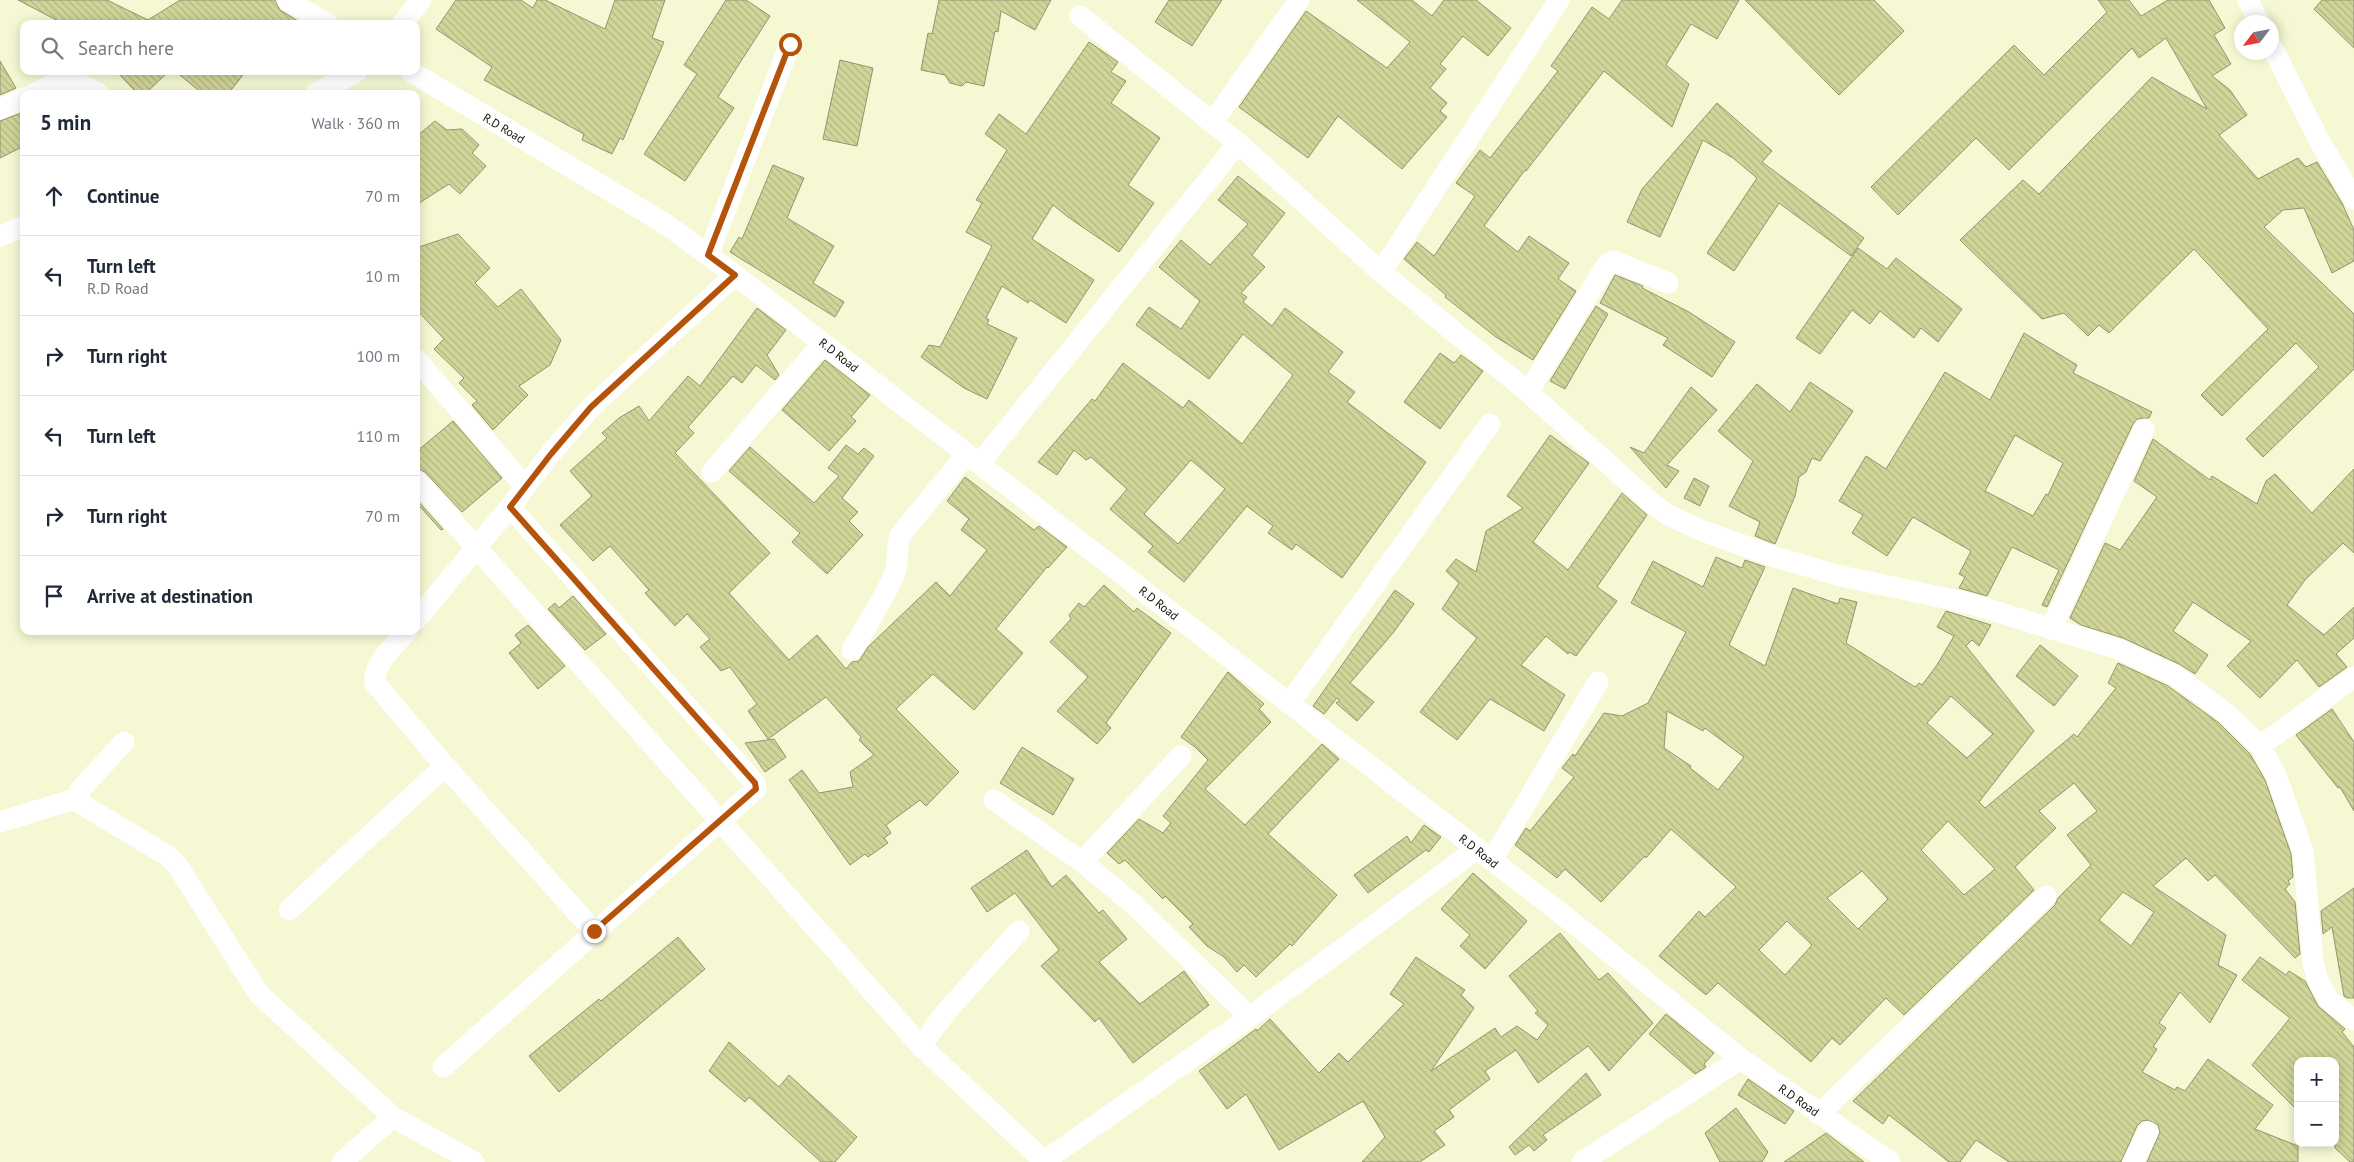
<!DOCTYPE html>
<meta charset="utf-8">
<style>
:root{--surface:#fff;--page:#f6f6f7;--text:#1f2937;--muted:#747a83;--line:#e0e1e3}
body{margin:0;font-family:"PT Sans",sans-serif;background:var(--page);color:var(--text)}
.controls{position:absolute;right:15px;bottom:15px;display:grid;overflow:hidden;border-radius:10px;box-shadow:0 2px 12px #0003}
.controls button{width:45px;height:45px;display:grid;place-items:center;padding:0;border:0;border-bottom:1px solid var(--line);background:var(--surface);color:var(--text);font:25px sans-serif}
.compass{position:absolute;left:2234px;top:15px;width:45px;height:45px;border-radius:50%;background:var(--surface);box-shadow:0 2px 12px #0003;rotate:238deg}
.stop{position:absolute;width:15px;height:15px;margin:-11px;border:4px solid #b45309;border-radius:50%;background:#fff}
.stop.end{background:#b45309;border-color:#fff;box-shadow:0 1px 5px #0008}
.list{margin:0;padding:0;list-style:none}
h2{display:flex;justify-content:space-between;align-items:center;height:65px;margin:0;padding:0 20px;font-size:21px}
h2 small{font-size:16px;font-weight:400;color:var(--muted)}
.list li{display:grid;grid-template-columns:32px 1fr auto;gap:15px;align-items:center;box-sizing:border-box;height:80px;padding:0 20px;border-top:1px solid var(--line)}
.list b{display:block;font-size:19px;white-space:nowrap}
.list p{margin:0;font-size:16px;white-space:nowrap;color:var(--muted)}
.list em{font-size:16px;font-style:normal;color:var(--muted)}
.icon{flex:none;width:28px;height:28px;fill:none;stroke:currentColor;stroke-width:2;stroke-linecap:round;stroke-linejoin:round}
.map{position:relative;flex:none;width:2354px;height:1162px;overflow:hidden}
.search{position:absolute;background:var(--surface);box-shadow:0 2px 12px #0003;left:20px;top:20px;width:400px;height:55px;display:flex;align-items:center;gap:12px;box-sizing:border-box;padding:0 18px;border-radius:10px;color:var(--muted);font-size:19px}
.panel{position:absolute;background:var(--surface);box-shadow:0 2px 12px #0003;left:20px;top:90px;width:400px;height:545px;border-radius:10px}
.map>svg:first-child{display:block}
.building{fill:url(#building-back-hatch);stroke:#929471;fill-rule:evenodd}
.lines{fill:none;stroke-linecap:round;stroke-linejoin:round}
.minor{stroke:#fff;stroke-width:21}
.route{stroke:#b45309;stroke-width:6}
.labels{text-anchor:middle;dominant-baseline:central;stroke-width:4.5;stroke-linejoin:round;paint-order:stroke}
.street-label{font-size:12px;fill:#0f1004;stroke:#fff}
</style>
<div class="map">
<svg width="2354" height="1162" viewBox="0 0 2354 1162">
<defs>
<pattern id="building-back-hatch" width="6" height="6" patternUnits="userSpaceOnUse" patternTransform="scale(1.25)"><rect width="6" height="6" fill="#d1d599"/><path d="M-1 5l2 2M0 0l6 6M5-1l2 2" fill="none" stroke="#b2b682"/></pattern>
</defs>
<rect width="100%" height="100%" fill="#f5f8d2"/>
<!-- building -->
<path class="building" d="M 18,0 L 107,0 L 148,20 L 180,0 L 275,0 L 280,10 L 303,24 L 64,24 Z
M 456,0 L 521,0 L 533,8 L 537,0 L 545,0 L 605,29 L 615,0 L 665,0 L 652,38 L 664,42 L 623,140 L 620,138 L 612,154 L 582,140 L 584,134 L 484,80 L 492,67 L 436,29 Z
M 726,0 L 746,0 L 770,16 L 718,97 L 734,108 L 685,181 L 644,154 L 697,74 L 684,65 Z
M 939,0 L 1051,0 L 1035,30 L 1001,11 L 998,32 L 995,31 L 984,86 L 966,82 L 962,86 L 950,83 L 945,75 L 921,70 L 928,33 L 932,34 Z
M 1169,0 L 1222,0 L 1192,46 L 1155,22 Z
M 1357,0 L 1412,0 L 1432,16 L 1444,0 L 1476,0 L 1511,28 L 1488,56 L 1463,36 L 1440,64 L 1446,69 L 1430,88 L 1447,103 L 1440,111 L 1447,117 L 1402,169 L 1338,116 L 1308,158 L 1239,107 L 1306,11 L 1387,68 L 1410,42 Z
M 1622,0 L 1739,0 L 1717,39 L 1691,24 L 1666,65 L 1689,84 L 1672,127 L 1604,71 L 1526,171 L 1525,170 L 1484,226 L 1518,252 L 1529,236 L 1569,263 L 1558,279 L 1576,291 L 1533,360 L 1496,337 L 1445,297 L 1446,295 L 1404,259 L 1417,242 L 1434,256 L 1475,196 L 1456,183 L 1480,150 L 1490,158 L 1558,71 L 1551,66 L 1592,7 L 1609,19 Z
M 1745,0 L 1874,0 L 1904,31 L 1839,95 Z
M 2098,0 L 2129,0 L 2141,16 L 2168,0 L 2209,0 L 2225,28 L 2214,35 L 2231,64 L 2212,76 L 2230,90 L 2247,115 L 2219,135 L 2258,179 L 2298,158 L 2306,167 L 2317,162 L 2342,203 L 2354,230 L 2354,261 L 2332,273 L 2304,208 L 2283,210 L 2264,227 L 2354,314 L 2354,369 L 2263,457 L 2246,439 L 2319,367 L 2296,343 L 2222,416 L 2201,395 L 2268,329 L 2194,249 L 2109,333 L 2099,325 L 2088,336 L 2064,313 L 2042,319 L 1960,240 L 2023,180 L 2039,194 L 2152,77 L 2207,109 L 2166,38 L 2139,58 L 2132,48 L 2009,170 L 1976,138 L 1898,215 L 1871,187 L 2014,45 L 2044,75 L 2107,12 Z
M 2322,0 L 2354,0 L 2354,48 L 2314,9 Z
M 1089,42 L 1118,62 L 1111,72 L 1126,81 L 1111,103 L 1160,138 L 1128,185 L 1154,203 L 1119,252 L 1068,217 L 1053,205 L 1032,239 L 1094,280 L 1066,323 L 1030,300 L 1028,303 L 1002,286 L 986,318 L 989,320 L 987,324 L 1017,338 L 987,399 L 964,388 L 921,357 L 929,345 L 940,347 L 992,246 L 966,232 L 982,203 L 976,200 L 1007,150 L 985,134 L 999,114 L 1026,134 Z
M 840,60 L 873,68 L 857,146 L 823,139 Z
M 0,61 L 16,88 L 0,95 Z
M 116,71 L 169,71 L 145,94 L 138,94 Z
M 175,71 L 246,71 L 228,94 L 203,94 Z
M 1717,103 L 1772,151 L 1762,162 L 1864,238 L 1851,256 L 1779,203 L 1734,271 L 1707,253 L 1757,178 L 1733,158 L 1703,140 L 1660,237 L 1627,222 L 1642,189 Z
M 24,112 L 24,146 L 0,158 L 0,121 Z
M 435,121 L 447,130 L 462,129 L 479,145 L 472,153 L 486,166 L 460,194 L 449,184 L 416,205 L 416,137 Z
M 773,165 L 804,178 L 787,218 L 834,246 L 813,283 L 844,302 L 835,317 L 730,252 L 739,237 L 742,239 Z
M 1238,176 L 1285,213 L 1252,255 L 1265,267 L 1241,293 L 1247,297 L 1243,302 L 1272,326 L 1285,308 L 1343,352 L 1328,372 L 1355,392 L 1347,402 L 1426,462 L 1342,578 L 1296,544 L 1292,550 L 1268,533 L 1273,526 L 1247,506 L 1184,582 L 1148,552 L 1153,546 L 1110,509 L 1127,489 L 1091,457 L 1086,460 L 1074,450 L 1057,475 L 1038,462 L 1092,399 L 1095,401 L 1123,363 L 1183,408 L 1189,400 L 1242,444 L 1293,375 L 1243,334 L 1209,379 L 1136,325 L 1149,307 L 1181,329 L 1200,301 L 1159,267 L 1181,240 L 1210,265 L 1248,224 L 1218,200 ZM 1191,460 L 1225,489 L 1178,544 L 1144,514 Z
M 458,234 L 490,268 L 475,283 L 498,307 L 521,289 L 561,340 L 550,365 L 519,386 L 528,395 L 493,430 L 472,405 L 477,401 L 459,383 L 464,378 L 434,349 L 444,339 L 416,309 L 416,248 Z
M 1858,248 L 1887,269 L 1896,258 L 1962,309 L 1938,342 L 1921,328 L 1914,338 L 1880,311 L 1870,324 L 1852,310 L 1820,354 L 1796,338 Z
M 1615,275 L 1643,286 L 1642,288 L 1689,312 L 1735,342 L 1712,377 L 1663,345 L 1668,338 L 1600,303 Z
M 1596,306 L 1608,314 L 1565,389 L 1550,381 Z
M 757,308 L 786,330 L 767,355 L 779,375 L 775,380 L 756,365 L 742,383 L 733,376 L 688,427 L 694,433 L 675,453 L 770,553 L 729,593 L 789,660 L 817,635 L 846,669 L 852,662 L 859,661 L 868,647 L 936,582 L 950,596 L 987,550 L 961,530 L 969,519 L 947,501 L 965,477 L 1034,530 L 1039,526 L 1067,547 L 1048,568 L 1047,567 L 996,629 L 1023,653 L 974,710 L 933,674 L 896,709 L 959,772 L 926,806 L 920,800 L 886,825 L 891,833 L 884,838 L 888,843 L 868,857 L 865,854 L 850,865 L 789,780 L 802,770 L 819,793 L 853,787 L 850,772 L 874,755 L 859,740 L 861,737 L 826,697 L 768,739 L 748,711 L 757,704 L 730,667 L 721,671 L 700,647 L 710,639 L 687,614 L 675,626 L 645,593 L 649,590 L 610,546 L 593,561 L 560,525 L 592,496 L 570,471 L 607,438 L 602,433 L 619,418 L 639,406 L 649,421 L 688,376 L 700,386 Z
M 2024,333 L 2077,365 L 2073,373 L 2152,412 L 2149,418 L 2137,419 L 2133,424 L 2047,607 L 2042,605 L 2059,570 L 2012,547 L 1987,596 L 1959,588 L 1965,577 L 1959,574 L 1971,551 L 1913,517 L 1887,556 L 1852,533 L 1863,515 L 1839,501 L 1866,456 L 1886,469 L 1945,372 L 1990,400 ZM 2015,435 L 2063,463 L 2048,495 L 2046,494 L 2033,516 L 1985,491 Z
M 1440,353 L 1454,363 L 1461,355 L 1483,371 L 1440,429 L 1404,402 Z
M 825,360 L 870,395 L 851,417 L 856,421 L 829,451 L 782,410 Z
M 1810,382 L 1853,411 L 1820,461 L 1812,458 L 1806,472 L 1799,477 L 1795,496 L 1775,544 L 1755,536 L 1760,522 L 1729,506 L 1753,461 L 1718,431 L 1757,384 L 1790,412 Z
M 1691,387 L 1717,410 L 1667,465 L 1679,471 L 1666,488 L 1630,447 L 1644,453 Z
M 453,421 L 502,478 L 462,512 L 425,472 L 416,468 L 416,452 Z
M 1550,435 L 1589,463 L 1533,542 L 1568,570 L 1622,493 L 1647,515 L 1597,587 L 1617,601 L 1576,656 L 1569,652 L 1568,654 L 1546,636 L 1521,665 L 1565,695 L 1544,731 L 1490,699 L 1457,740 L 1420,712 L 1477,638 L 1442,609 L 1459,583 L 1446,571 L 1456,559 L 1476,572 L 1486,531 L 1523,508 L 1507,496 Z
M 2153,439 L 2210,480 L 2212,476 L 2257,504 L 2266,481 L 2275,474 L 2312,513 L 2354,469 L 2354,553 L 2343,543 L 2305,580 L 2287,605 L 2324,635 L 2354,607 L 2354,638 L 2336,654 L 2347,667 L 2319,687 L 2297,660 L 2260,698 L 2227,666 L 2251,641 L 2193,602 L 2173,631 L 2208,655 L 2195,674 L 2179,664 L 2123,638 L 2081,625 L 2070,618 L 2105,543 L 2120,550 L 2157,497 L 2134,481 Z
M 846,445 L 858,454 L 864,448 L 874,456 L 842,498 L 858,512 L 849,521 L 863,535 L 827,574 L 792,542 L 800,533 L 729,471 L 750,447 L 814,503 L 839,476 L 828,468 Z
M 1694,478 L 1709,486 L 1700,506 L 1684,498 Z
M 416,499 L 443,529 L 441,530 L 416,502 Z
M 1716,557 L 1742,568 L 1745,560 L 1765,567 L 1729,645 L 1765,666 L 1793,588 L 1838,604 L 1840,598 L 1857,602 L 1846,643 L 1915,687 L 1919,683 L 1922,685 L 1937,665 L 1954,636 L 1937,627 L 1946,611 L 1991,625 L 1979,646 L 1972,640 L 1966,646 L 2034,731 L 1979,802 L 1985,808 L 2074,734 L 2077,737 L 2116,688 L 2108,683 L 2118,663 L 2168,686 L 2219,723 L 2250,754 L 2265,780 L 2291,854 L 2293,877 L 2288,881 L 2290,884 L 2285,889 L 2295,902 L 2300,954 L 2295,958 L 2215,875 L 2208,881 L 2186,858 L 2153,886 L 2226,935 L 2218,965 L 2237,975 L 2210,1023 L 2180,992 L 2159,1023 L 2166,1028 L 2153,1047 L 2157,1049 L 2142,1072 L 2175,1090 L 2177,1087 L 2185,1091 L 2208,1059 L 2273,1105 L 2255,1129 L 2298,1146 L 2298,1162 L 2147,1162 L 2160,1132 L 2158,1125 L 2148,1120 L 2142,1121 L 2137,1126 L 2121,1162 L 2009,1162 L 1976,1140 L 1960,1162 L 1949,1162 L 1889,1115 L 1883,1124 L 1853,1101 L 2055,905 L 2058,898 L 2091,865 L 2067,835 L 2097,811 L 2074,783 L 2039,811 L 2056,828 L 2015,867 L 2034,890 L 1904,1015 L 1886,998 L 1840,1045 L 1832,1038 L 1811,1062 L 1718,983 L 1706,995 L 1659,956 L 1699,911 L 1705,917 L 1736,887 L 1671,829 L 1646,858 L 1645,856 L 1601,902 L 1565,869 L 1557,878 L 1515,845 L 1526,828 L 1530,831 L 1574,777 L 1562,768 L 1573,754 L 1575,756 L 1604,713 L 1622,716 L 1648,703 L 1686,632 L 1631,603 L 1653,561 L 1703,587 ZM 1951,696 L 1993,734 L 1967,758 L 1927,723 ZM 1667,711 L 1703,731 L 1705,728 L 1744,757 L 1718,790 L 1690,768 L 1691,766 L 1664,748 ZM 1948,821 L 1995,869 L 1964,895 L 1921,850 ZM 1862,871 L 1888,899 L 1858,929 L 1827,898 ZM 2123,892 L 2154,912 L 2131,946 L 2099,920 ZM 1787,921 L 1812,945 L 1785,975 L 1759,950 Z
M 1104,585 L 1134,612 L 1137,608 L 1171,633 L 1106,723 L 1111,728 L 1097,744 L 1057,711 L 1088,677 L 1050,642 L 1071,619 L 1069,615 L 1079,603 L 1084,607 Z
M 1395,590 L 1414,604 L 1393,633 L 1350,683 L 1374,702 L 1357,721 L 1336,703 L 1340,700 L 1337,698 L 1324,714 L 1313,706 Z
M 573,596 L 606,634 L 585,650 L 548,609 L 555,603 L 559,608 Z
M 528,625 L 565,666 L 538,689 L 509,653 L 521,643 L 515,635 Z
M 2040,645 L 2078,676 L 2054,706 L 2016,676 Z
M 1228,672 L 1264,704 L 1259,709 L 1271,722 L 1205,789 L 1245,825 L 1322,744 L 1339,759 L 1268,834 L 1337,895 L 1292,946 L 1290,944 L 1256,977 L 1244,965 L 1237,972 L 1224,957 L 1207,946 L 1189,927 L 1193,924 L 1165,896 L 1163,899 L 1125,860 L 1119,864 L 1107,853 L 1139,819 L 1163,833 L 1171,823 L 1163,816 L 1208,760 L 1195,747 L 1181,737 Z
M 2332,709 L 2354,742 L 2354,811 L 2340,787 L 2338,788 L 2296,735 Z
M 774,739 L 786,757 L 765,772 L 745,743 Z
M 1022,747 L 1074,779 L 1053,815 L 1000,783 Z
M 1424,825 L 1441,837 L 1429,852 L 1426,850 L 1368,893 L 1354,875 L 1407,836 L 1411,843 Z
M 1027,850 L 1052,887 L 1066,875 L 1099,913 L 1103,910 L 1127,939 L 1099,962 L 1140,1004 L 1184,971 L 1209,1005 L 1133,1063 L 1099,1018 L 1095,1022 L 1041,966 L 1059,950 L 1015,893 L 987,912 L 971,888 Z
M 1473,873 L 1527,921 L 1485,969 L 1460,946 L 1470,935 L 1441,909 Z
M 2354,888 L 2354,998 L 2347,998 L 2344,996 L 2332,927 L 2323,934 L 2321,911 Z
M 1560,933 L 1599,980 L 1608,973 L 1653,1023 L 1609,1071 L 1588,1046 L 1538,1083 L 1516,1050 L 1485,1071 L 1490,1079 L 1449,1110 L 1454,1117 L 1434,1131 L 1445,1145 L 1420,1162 L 1362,1162 L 1385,1137 L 1363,1101 L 1279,1150 L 1246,1094 L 1227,1109 L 1199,1071 L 1256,1029 L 1257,1031 L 1270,1019 L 1319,1073 L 1339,1053 L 1348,1062 L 1404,1004 L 1390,994 L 1416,957 L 1465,990 L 1461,995 L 1474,1008 L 1431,1071 L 1495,1028 L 1501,1037 L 1517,1026 L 1537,1040 L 1548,1025 L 1535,1013 L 1538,1011 L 1509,976 Z
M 678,937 L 705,969 L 559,1092 L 529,1056 L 599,999 L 601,1001 Z
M 2260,957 L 2286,975 L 2289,971 L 2305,981 L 2318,1006 L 2345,1029 L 2342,1032 L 2354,1047 L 2354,1162 L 2350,1162 L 2335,1148 L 2335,1061 L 2298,1061 L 2298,1111 L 2252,1065 L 2290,1018 L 2242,980 Z
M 1666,1014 L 1714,1053 L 1704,1064 L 1706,1067 L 1695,1074 L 1649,1034 Z
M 729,1042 L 779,1087 L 789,1075 L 857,1137 L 835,1162 L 821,1162 L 749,1097 L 745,1102 L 709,1071 Z
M 1586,1073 L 1601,1095 L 1543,1135 L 1547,1140 L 1534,1151 L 1529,1145 L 1515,1155 L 1509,1147 Z
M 1748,1079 L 1794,1111 L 1785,1124 L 1738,1095 Z
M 1736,1108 L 1768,1152 L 1762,1162 L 1720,1162 L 1705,1133 Z
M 1826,1133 L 1864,1162 L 1784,1162 L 1806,1147 Z"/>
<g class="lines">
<!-- minor -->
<path class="minor" d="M 287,0 L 328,24
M 2248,0 L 2259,22
M 1080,16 L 1238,143 L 1381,272 L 1528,392 L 1653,504 L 1670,516 L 1703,531 L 1775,557 L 1841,576 L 1968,603 L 2118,649 L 2174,675 L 2201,694 L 2227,714 L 2260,746 L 2276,775 L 2303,851 L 2313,962 L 2318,980 L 2329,1000 L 2354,1020
M 402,24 L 421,0
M 2272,47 L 2320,142 L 2354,199
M 410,71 L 664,223 L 735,275 L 1581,929 L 1741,1059 L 1890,1162
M 33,94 C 66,78 67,75 99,94
M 315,94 L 357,71
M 0,109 L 24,98
M 1213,122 L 1299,0
M 0,236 L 24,226
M 708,255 L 790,44
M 1381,272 L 1559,0
M 416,359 L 525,486
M 1528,392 L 1606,266 L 1613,261 L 1668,283
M 979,464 L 1238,143
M 712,472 L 823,343
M 416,480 L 921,1046 L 1044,1161
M 416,620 L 510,507 L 551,453 L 591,407 L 735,275
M 2051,629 L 2144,429
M 407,631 C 396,645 372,664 375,683 L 445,766 L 594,931
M 852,650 C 866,626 883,601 894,575 C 900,562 895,547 901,534 L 967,454
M 1289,704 L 1490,424
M 124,742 L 80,790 L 78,798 L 81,804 L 168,856 L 177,865 L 259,994 L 393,1117 L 474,1162
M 2260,746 L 2354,677
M 994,800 L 1082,862 L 1131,902 L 1250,1017
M 0,822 L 78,798
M 1492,860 L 1598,682
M 1082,862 L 1181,756
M 289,910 L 445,766
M 921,1046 L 945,1013 L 1019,931
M 443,1067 L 756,789 L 755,783 L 510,507
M 1819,1114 L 2046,896
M 342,1162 L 393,1117
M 1043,1162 L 1250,1017 L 1477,849
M 1582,1162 L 1741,1059
M 2133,1162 L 2148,1132"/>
</g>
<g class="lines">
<!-- route -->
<path class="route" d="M 594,931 L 756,789 L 755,783 L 510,507 L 551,454 L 591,407 L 735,275 L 708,255 L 790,44"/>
</g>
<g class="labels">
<!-- street labels -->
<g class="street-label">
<text transform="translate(504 128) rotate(31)">R.D Road</text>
<text transform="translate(839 355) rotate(38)">R.D Road</text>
<text transform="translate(1159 603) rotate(38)">R.D Road</text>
<text transform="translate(1479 851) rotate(38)">R.D Road</text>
<text transform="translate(1799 1100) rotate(35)">R.D Road</text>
</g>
</g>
</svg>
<div class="controls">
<button>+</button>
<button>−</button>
</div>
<svg class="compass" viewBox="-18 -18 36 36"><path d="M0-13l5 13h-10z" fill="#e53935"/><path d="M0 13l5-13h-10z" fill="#747a83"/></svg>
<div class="stop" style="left:790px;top:44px"></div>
<div class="stop end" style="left:594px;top:931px"></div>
<div class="search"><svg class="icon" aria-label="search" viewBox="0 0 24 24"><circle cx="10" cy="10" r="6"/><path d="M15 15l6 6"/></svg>Search here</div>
<section class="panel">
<h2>5 min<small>Walk · 360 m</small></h2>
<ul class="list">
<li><svg class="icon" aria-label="ahead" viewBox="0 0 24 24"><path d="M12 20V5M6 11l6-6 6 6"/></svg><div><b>Continue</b></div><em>70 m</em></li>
<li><svg class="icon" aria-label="left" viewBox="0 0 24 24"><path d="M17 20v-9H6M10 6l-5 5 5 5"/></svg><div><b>Turn left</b><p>R.D Road</p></div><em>10 m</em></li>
<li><svg class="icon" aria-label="right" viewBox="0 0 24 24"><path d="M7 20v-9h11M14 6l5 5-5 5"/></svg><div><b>Turn right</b></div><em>100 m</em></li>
<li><svg class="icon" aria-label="left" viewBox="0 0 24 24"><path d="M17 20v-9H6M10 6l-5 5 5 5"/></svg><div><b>Turn left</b></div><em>110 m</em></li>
<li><svg class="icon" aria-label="right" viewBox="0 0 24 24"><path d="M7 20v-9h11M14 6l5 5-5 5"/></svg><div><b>Turn right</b></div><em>70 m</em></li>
<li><svg class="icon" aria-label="arrive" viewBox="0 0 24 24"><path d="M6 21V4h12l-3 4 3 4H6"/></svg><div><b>Arrive at destination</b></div></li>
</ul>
</section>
</div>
